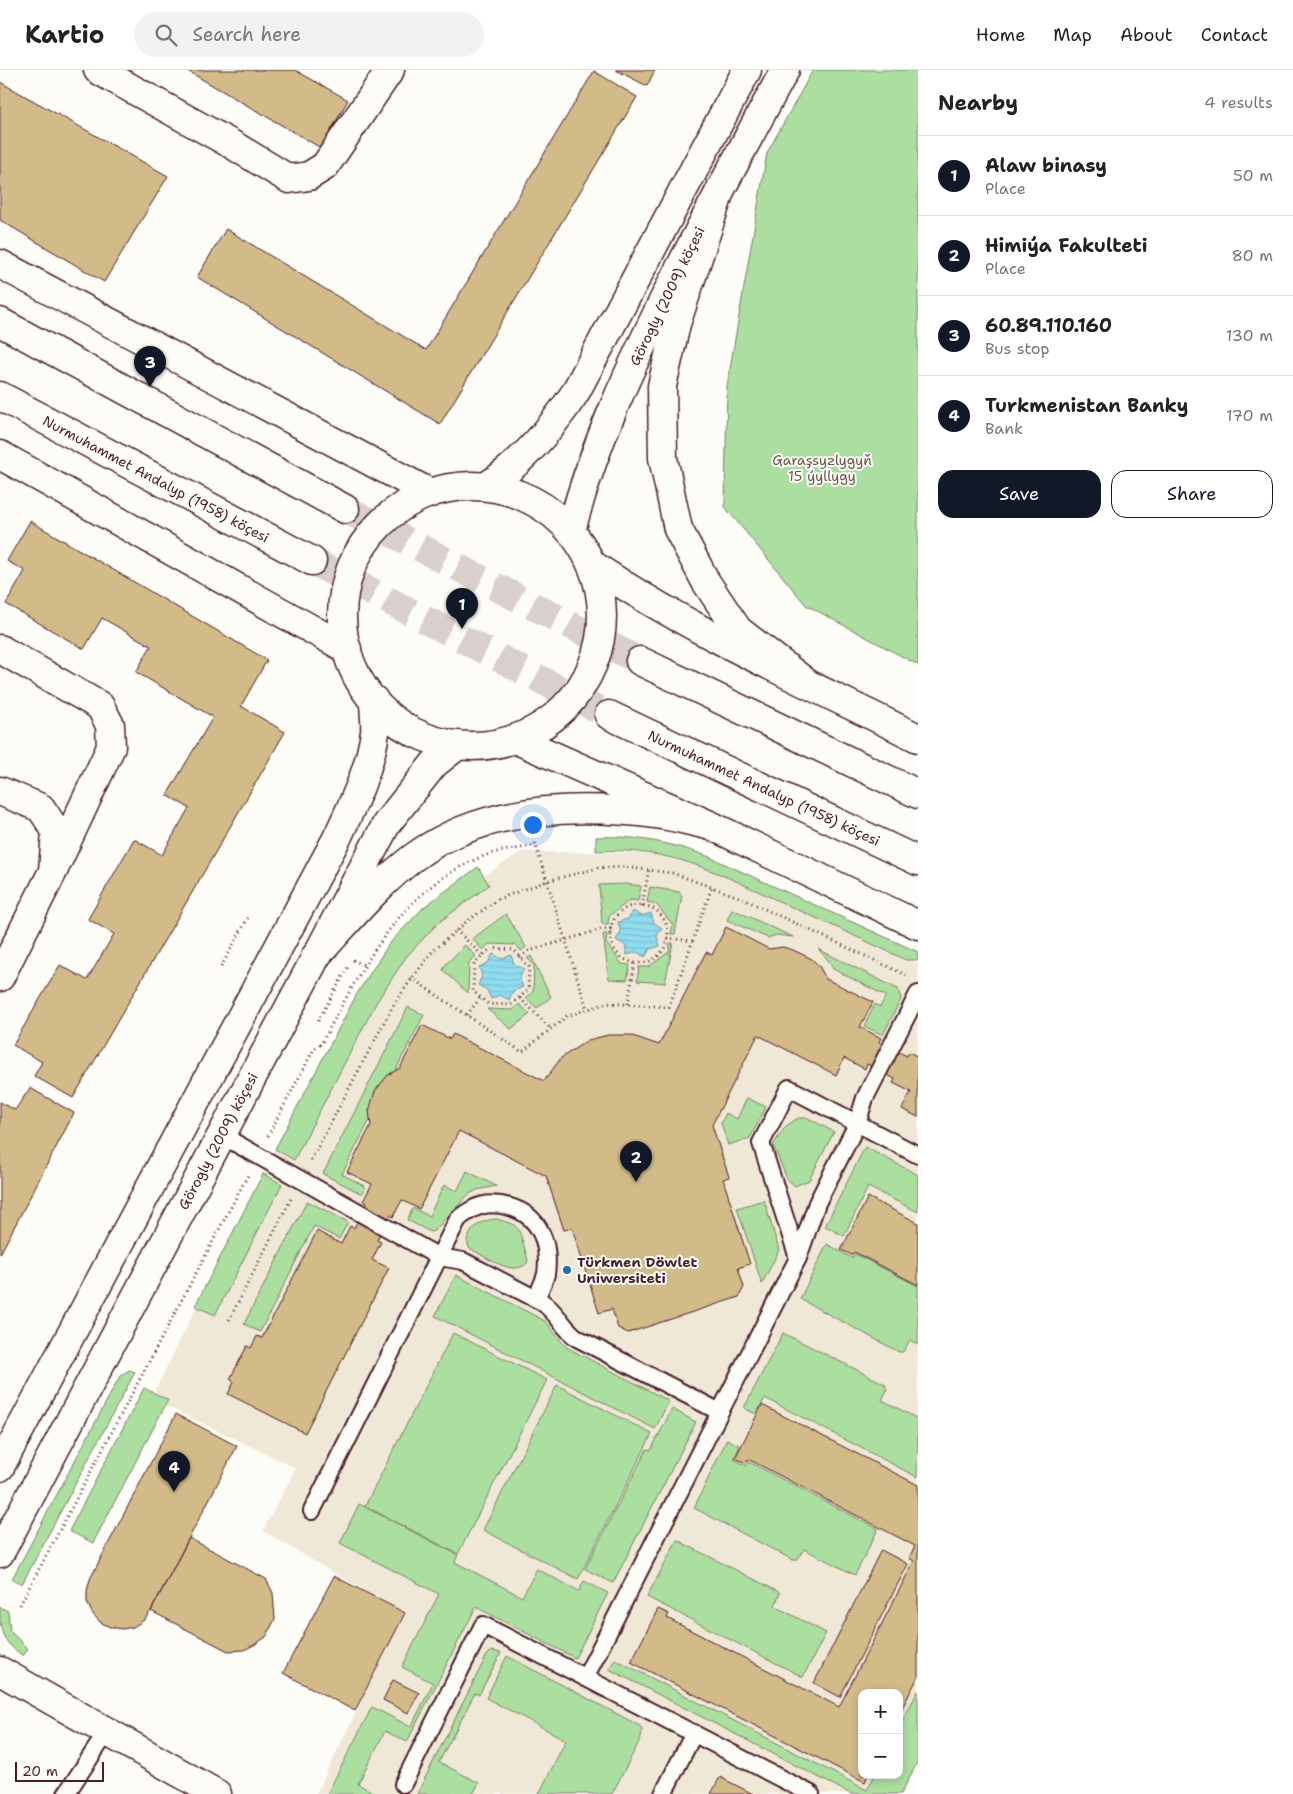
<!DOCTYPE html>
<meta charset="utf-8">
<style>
:root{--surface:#fff;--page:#f2f2f2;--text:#222;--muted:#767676;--line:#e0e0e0;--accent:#111827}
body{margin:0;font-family:"Shantell Sans",sans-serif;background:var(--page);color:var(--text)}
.controls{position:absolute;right:15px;bottom:15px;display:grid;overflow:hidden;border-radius:10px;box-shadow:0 2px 8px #0003}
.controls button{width:45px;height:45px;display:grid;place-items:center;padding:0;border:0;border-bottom:1px solid var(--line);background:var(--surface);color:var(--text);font:25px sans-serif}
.scale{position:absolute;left:15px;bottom:12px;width:89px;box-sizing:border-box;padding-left:5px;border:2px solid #4a1f2b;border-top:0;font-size:14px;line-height:18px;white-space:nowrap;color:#4a1f2b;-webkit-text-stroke:4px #fdfcf7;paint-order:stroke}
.you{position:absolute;left:532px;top:754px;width:18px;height:18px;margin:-12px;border:4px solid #fff;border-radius:50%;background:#1a73e8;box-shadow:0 0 0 8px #1a73e833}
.badge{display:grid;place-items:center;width:32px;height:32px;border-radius:50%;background:var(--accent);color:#fff;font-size:16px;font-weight:700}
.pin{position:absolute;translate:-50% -41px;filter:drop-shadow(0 1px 2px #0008)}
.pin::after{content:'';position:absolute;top:26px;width:18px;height:15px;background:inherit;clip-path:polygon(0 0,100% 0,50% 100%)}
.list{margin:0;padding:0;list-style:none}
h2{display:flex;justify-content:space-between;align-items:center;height:65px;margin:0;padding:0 20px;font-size:21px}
h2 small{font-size:16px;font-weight:400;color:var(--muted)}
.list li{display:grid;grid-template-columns:32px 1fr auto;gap:15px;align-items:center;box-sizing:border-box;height:80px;padding:0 20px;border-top:1px solid var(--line)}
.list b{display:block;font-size:19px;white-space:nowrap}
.list p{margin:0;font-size:16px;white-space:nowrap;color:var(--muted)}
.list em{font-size:16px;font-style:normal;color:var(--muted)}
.actions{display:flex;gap:10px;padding:15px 20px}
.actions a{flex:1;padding:11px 0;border:1px solid var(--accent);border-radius:15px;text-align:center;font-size:18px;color:var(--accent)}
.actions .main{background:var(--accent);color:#fff}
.icon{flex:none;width:28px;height:28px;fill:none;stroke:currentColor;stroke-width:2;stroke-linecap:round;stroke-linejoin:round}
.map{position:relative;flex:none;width:918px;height:1724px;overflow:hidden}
header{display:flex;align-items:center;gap:30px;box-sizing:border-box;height:70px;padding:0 25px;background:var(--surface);border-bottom:1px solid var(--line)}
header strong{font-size:24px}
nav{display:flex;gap:28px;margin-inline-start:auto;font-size:18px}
.search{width:350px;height:45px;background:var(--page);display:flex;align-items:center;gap:12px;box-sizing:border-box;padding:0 18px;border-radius:28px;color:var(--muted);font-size:19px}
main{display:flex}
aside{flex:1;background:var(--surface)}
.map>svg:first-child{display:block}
.built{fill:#f0e8d6;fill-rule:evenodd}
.green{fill:#abdfa0;stroke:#7a7f66}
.water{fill:url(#water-rules);stroke:#7491a1}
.building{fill:#d2ba89;stroke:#4a1f2b}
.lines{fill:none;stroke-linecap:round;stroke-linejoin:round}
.primary-tunnel{stroke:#d9d0ce;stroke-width:28;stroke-dasharray:28 14;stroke-linecap:butt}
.service-casing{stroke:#4a1f2b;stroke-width:20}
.minor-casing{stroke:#4a1f2b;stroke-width:31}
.tertiary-casing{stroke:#4a1f2b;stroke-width:31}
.primary-casing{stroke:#4a1f2b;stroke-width:31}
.path{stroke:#4a1f2b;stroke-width:3;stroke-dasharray:1 4;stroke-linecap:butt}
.service{stroke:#fdfcf7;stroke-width:16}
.minor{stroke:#fdfcf7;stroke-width:28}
.tertiary{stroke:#fdfcf7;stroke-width:28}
.primary{stroke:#fdfcf7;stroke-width:28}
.poi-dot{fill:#1f6fb2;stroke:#fdfcf7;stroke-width:2}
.labels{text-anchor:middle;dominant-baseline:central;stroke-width:4;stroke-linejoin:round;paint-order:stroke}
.street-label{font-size:14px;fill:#4a1f2b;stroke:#fdfcf7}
.park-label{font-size:14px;fill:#67594e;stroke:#fdfcf7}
.poi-label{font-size:14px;font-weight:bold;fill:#4a1f2b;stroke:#fdfcf7;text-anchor:start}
</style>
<header>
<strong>Kartio</strong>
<div class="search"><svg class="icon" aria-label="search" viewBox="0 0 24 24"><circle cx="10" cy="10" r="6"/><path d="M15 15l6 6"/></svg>Search here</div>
<nav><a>Home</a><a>Map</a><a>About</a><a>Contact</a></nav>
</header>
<main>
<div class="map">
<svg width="918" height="1724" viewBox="0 0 918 1724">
<defs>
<pattern id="water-rules" width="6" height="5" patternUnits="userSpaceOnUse" patternTransform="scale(1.25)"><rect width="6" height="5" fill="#90ddf0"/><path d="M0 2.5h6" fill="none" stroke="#7ebdce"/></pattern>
</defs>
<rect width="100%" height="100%" fill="#fdfcf7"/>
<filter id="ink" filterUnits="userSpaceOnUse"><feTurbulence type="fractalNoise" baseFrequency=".02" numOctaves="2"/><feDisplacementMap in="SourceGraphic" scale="10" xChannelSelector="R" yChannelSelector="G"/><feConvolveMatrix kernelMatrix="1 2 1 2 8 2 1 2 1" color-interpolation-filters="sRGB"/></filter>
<g filter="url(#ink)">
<!-- built -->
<path class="built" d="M 521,782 L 646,783 L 749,808 L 918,894 L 918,1674 L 893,1724 L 316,1724 L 404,1544 L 263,1461 L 296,1398 L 151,1329 L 279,1070 L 412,853 ZM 862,1623 L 899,1623 L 899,1705 L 862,1705 Z"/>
<!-- green -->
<path class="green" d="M 813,0 L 918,0 L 918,595 L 806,535 L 725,437 L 727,316 L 767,83 Z
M 596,767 C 633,765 670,773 705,785 L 918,882 L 918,890 L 906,890 C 866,871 825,852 785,834 C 719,803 671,777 596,781 Z
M 478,797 L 489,815 L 438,853 L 406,887 L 376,933 L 294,1090 L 275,1079 L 358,922 L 389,874 L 424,837 Z
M 626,814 L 641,816 L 638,831 L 630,830 L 609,846 L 608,854 L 602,854 L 599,815 Z
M 650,817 L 679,822 L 682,825 L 675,864 L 671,864 L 673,855 L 656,834 L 647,832 Z
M 732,839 L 793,867 L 776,865 L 768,868 L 727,850 Z
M 506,844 L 526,877 L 521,881 L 516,875 L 489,874 L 483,880 L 472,869 Z
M 603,864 L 607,864 L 606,873 L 622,894 L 630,895 L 627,910 L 609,909 Z
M 670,873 L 673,873 L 665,913 L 637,911 L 639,897 L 648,897 L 669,882 Z
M 465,875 L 476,886 L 469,892 L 468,923 L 443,900 L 445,895 Z
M 818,879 L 898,919 L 901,929 L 883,965 L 864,956 L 875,934 L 880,937 L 886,926 L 833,899 L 830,892 Z
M 531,886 L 551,927 L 537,938 L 526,928 L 533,922 L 534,895 L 527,888 Z
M 519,934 L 530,944 L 511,959 L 487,939 L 513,940 Z
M 408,937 L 424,945 L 342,1104 L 366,1117 L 362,1124 L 323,1104 Z
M 747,1028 L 766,1037 L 750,1068 L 728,1075 L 721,1053 L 726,1043 L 737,1049 Z
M 798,1048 L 808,1048 L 834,1062 L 809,1110 L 795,1116 L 787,1109 L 773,1075 L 786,1056 Z
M 865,1077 L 918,1105 L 918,1142 L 868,1117 L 844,1166 L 825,1156 Z
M 467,1101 L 496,1116 L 477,1120 L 468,1125 L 434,1161 L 430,1162 L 407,1150 L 413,1138 L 429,1146 L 444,1115 L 457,1121 Z
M 263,1104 L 282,1114 L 215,1245 L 195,1236 Z
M 764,1130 L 779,1180 L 762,1214 L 737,1138 Z
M 307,1131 L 348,1152 L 339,1169 L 314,1156 L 260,1262 L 244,1254 Z
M 497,1149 C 516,1155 518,1154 523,1173 C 525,1180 527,1185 528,1192 C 514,1209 485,1186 469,1178 L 467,1170 C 473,1155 482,1150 497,1149 Z
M 827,1174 L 852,1188 L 855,1184 L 918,1216 L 918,1275 L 910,1270 L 903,1282 L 899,1282 L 800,1229 Z
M 456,1205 L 545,1251 L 566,1277 L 669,1331 L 655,1359 L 435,1246 Z
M 453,1263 L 547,1310 L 458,1484 L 365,1436 Z
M 783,1263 L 885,1314 L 887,1320 L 882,1330 L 918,1349 L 917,1407 L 765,1328 L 756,1344 L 744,1338 Z
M 129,1300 L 135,1302 L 22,1514 L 12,1509 L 120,1306 Z
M 557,1315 L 652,1364 L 578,1509 L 483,1460 Z
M 144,1318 L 168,1330 L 93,1473 L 69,1461 Z
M 672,1339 L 696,1352 L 613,1513 L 585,1499 L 647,1379 L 651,1380 Z
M 727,1369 L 740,1376 L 734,1389 L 746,1396 L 749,1392 L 878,1459 L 855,1505 L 804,1479 L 797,1490 L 793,1490 L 694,1438 Z
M 359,1434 L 458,1485 L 455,1492 L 522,1527 L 537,1499 L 579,1521 L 584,1511 L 608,1523 L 575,1588 L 476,1537 L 407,1672 L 385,1661 L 358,1714 L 376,1724 L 327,1724 L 372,1637 L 411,1657 L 433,1613 L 402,1597 L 439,1524 L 340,1473 Z
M 677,1470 L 777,1521 L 780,1523 L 775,1536 L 826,1563 L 803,1607 L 647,1527 Z
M 0,1537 L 8,1541 L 10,1561 L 28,1579 L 23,1586 C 1,1570 0,1563 0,1537 Z
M 492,1581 L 501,1583 L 479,1625 L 475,1623 L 439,1692 L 479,1713 L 473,1724 L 417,1724 L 487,1585 Z
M 507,1586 L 640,1656 L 642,1659 L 641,1668 L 612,1724 L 539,1724 L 566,1670 L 486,1628 Z
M 615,1589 L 867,1720 L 875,1705 L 899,1705 L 899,1657 L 918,1621 L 918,1691 L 901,1724 L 851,1724 L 609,1599 Z"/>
<!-- water -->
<path class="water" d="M 633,841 L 641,846 L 651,843 L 654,853 L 662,858 L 657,866 L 660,876 L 650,879 L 645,887 L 637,882 L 627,885 L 625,875 L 616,870 L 621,862 L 618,852 L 628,849 Z
M 493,884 L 502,889 L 511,885 L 514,894 L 524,899 L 519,908 L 523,917 L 513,921 L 509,930 L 500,925 L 491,929 L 487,920 L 478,915 L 482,906 L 479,897 L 488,893 Z"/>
<!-- building -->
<path class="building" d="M 186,0 L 295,0 L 348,30 L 321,78 Z
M 616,0 L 655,0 L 647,16 Z
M 594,1 L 637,27 L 440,354 L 197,207 L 226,159 L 426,280 Z
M 0,12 L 168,106 L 104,212 L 0,150 Z
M 30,451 L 267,590 L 241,636 L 285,662 L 73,1028 L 34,1006 L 42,992 L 13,975 L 60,895 L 87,910 L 114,864 L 88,849 L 134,769 L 162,785 L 189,738 L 167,725 L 213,647 L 136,602 L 151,576 L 102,548 L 84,579 L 6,534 L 25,501 L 7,491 Z
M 726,857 L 769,879 L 783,877 L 793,880 L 812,889 L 819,896 L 826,909 L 873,932 L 860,957 L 881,968 L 879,972 L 907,986 L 909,982 L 918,987 L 918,1047 L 902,1039 L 911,1022 L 893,1013 L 895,1009 L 867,994 L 865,999 L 844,988 L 836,1005 L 758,965 L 712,1055 L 729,1107 L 723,1109 L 750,1194 L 738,1198 L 744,1217 L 739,1227 L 628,1263 L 618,1258 L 612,1239 L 599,1243 L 572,1158 L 564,1160 L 546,1106 L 459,1061 L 419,1139 L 402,1130 L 393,1147 L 390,1145 L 377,1170 L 381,1172 L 372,1190 L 389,1198 L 305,1363 L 228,1324 L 234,1312 L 230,1309 L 247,1276 L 251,1278 L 257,1266 L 262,1268 L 317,1161 L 341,1174 L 350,1156 L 354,1158 L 367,1133 L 363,1131 L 372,1114 L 347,1102 L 371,1055 L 369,1041 L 375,1021 L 388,1005 L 400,998 L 422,955 L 450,969 L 453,964 L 544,1011 L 561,988 L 588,970 L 608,965 L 630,965 L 659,975 L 706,882 L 712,885 Z
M 30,1018 L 74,1043 L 0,1184 L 0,1032 L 15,1040 Z
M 868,1127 L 918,1153 L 918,1215 L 854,1182 L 852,1185 L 841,1180 Z
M 762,1335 L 918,1415 L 918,1607 L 899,1644 L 899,1623 L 862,1623 L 862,1705 L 868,1705 L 865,1712 L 631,1592 L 658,1539 L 669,1544 L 667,1548 L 839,1637 L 914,1491 L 909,1488 L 915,1476 L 748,1389 L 746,1393 L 735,1388 Z
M 176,1344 L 237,1376 L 151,1541 L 144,1550 L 133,1557 L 122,1559 L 110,1557 L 100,1552 L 92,1543 L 87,1532 L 87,1521 L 90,1509 Z
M 189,1468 L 266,1509 L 273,1523 L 275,1549 L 266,1567 L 254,1575 L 244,1580 L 228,1581 L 151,1541 Z
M 881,1480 L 908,1494 L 840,1627 L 814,1613 Z
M 334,1506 L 405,1543 L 355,1641 L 283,1603 Z
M 393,1610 L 419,1623 L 408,1643 L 383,1630 Z
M 720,1707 L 753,1724 L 711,1724 Z"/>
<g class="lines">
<!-- primary-tunnel -->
<path class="primary-tunnel" d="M 345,439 L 640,591
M 312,491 L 609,645"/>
<defs>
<path id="service" d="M 221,1065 L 439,1187 L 463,1191 L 542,1232 C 557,1242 563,1258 577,1268 L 720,1342
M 798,1188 L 761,1073 L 789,1018 L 918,1085
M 312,1441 L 458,1149 C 475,1135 488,1131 510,1137 C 541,1146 550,1175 546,1204 C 544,1212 539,1221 536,1229
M 585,1608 L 798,1188 L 817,1133 L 857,1054 L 865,1028 L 918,924
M 403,1714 L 483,1555 L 811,1724
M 66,1724 L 107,1662
M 663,1724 L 694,1663"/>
<path id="minor" d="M 98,0 L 233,75 L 289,109 L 309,106 L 325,96 L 390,0
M 0,579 L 100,636 L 110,655 L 111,677 L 53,801
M 0,721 L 41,738 L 56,761 L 53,801 L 0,907
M 0,1601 L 217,1724"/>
<path id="tertiary" d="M 487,416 C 523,392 551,359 575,323 L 747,0
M342 546a130 130 0 1 1 260 0a130 130 0 1 1-260 0Z
M 571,461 C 593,375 632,294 671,215 C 708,143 746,71 785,0
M 0,1397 L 337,768 C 353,734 370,699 375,662 C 376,652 374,641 374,630
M 0,1483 L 387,753 L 434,694 L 458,675"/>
<path id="primary" d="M 721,118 L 676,254 L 662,316 L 663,388 L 678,459 L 706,512 L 738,560 L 808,614
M 0,194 L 430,423
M 0,252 L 345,439
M 0,326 L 312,491
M 0,385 L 347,579
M 591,494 C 694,563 807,613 918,668
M 640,591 L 918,724
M 609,645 L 918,791
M 515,669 L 712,756 L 918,855
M 315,887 C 347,853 377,815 414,787 C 482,737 576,734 656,744 C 674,746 693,752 712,756"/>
</defs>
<!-- service casing -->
<use href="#service" class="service-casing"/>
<!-- minor casing -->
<use href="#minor" class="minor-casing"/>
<!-- tertiary casing -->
<use href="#tertiary" class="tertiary-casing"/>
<!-- primary casing -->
<use href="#primary" class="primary-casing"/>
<!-- path -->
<path class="path" d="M 535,773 L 587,939
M610 864a29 29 0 1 1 58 0a29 29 0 1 1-58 0Z
M 642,836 L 649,799
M 456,860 L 483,886
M 667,868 L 693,871
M 491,878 L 514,880 L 529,897 L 528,920 L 511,935 L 488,934 L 473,921 L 474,894 Z
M 520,887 L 529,881 L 602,859 L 612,859
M 353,890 L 364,895
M 221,897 L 249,846
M 411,908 L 522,982 L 567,946 L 607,933 L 669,937 L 712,817
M 520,928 L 551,959
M 628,934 L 635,891
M 467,945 L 480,928
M 318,951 L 348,897
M 268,1066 L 314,979 L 321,974 C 361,901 399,818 484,786 C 500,780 519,779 536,775
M 311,1090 L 395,932 L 431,883 L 465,853 L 498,829 L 547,811 L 598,798 L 624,797 L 672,803 L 739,827 L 906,905
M 229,1250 L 291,1129
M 20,1535 L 248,1105"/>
<!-- service -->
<use href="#service" class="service"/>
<!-- minor -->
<use href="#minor" class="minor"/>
<!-- tertiary -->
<use href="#tertiary" class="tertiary"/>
<!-- primary -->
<use href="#primary" class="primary"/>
</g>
</g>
<!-- markers -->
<circle class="poi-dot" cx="567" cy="1200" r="5"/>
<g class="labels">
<!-- street labels -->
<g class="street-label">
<text transform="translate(667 226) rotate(-64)">Görogly (2009) köçesi</text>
<text transform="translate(156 409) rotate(28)">Nurmuhammet Andalyp (1958) köçesi</text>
<text transform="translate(764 718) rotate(25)">Nurmuhammet Andalyp (1958) köçesi</text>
<text transform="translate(218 1071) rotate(-62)">Görogly (2009) köçesi</text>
</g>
<!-- park labels -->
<g class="park-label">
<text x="822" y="390">Garaşsyzlygyň<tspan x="822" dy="16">15 ýyllygy</tspan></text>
</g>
<!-- poi labels -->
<g class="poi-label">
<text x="577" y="1192">Türkmen Döwlet<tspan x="577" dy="16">Uniwersiteti</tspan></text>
</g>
</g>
</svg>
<div class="controls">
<button>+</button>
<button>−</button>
</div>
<div class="scale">20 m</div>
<div class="you"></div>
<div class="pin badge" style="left:462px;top:559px">1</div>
<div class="pin badge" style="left:636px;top:1112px">2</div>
<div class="pin badge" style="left:150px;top:317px">3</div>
<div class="pin badge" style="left:174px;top:1422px">4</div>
</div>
<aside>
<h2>Nearby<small>4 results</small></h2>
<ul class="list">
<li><span class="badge">1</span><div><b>Alaw binasy</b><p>Place</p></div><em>50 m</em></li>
<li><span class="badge">2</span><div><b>Himiýa Fakulteti</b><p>Place</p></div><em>80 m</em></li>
<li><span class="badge">3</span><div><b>60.89.110.160</b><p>Bus stop</p></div><em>130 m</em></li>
<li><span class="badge">4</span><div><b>Turkmenistan Banky</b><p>Bank</p></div><em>170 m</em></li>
</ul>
<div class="actions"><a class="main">Save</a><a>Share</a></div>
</aside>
</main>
